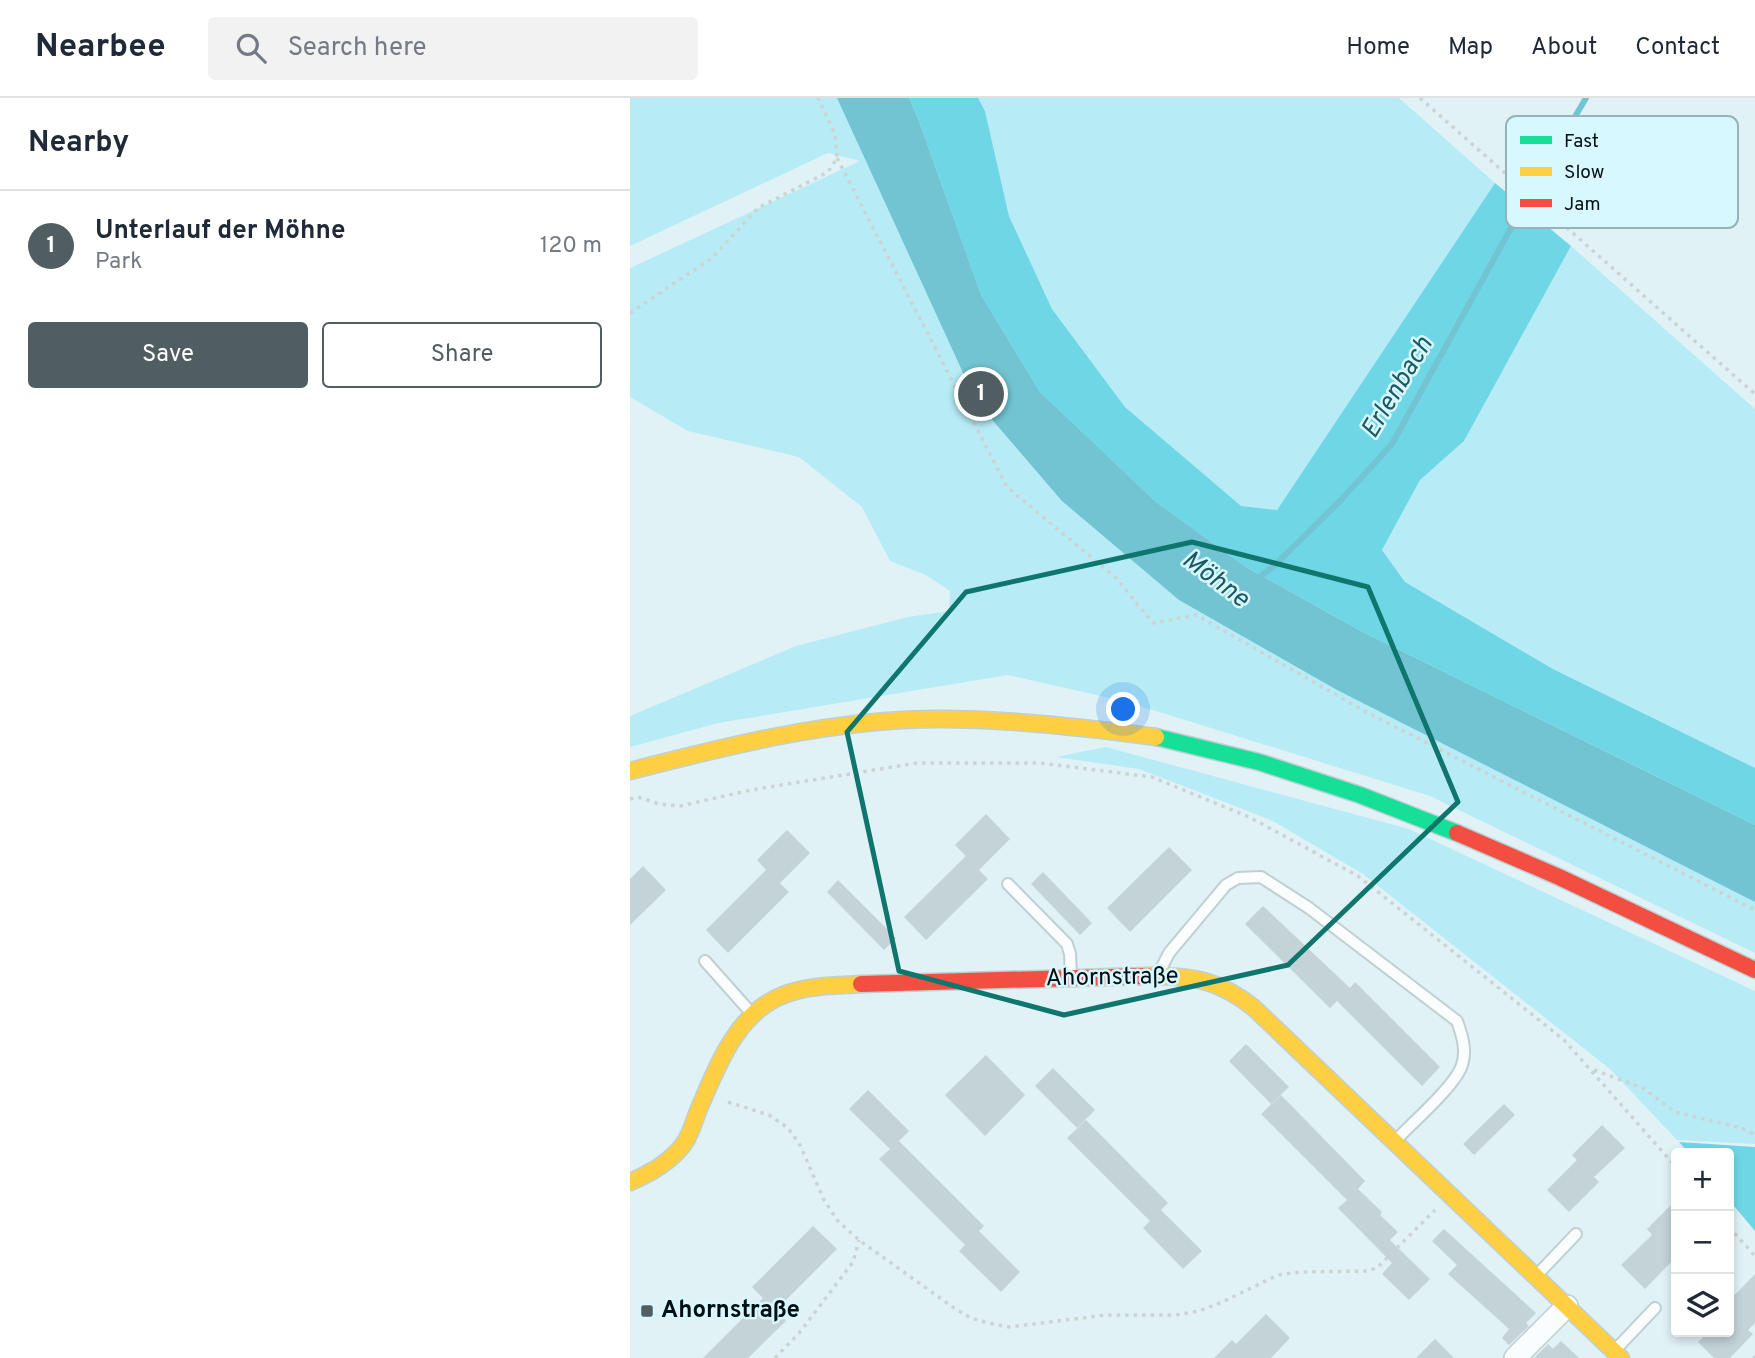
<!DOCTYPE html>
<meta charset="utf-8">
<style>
:root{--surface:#fff;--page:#f2f2f3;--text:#1f2937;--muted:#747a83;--line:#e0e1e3;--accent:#505e62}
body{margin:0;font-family:Overpass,sans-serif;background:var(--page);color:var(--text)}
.controls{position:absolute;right:21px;bottom:21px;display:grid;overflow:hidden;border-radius:7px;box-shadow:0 4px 10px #0003}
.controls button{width:63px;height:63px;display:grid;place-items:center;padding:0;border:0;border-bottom:2px solid var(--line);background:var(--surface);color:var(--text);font:35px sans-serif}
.you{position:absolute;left:494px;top:612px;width:24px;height:24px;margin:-18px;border:5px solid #fff;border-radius:50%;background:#1a73e8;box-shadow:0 0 0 10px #1a73e833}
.badge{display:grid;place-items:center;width:46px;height:46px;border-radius:50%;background:var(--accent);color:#fff;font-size:23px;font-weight:700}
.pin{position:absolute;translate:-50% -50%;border:4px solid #fff;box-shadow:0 2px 7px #0006}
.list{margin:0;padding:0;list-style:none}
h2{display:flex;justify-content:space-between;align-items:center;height:91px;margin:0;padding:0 28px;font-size:30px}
h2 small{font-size:23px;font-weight:400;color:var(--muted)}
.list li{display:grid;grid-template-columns:46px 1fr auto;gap:21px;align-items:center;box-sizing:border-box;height:112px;padding:0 28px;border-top:2px solid var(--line)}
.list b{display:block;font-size:26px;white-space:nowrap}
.list p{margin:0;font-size:23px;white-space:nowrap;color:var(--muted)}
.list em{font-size:23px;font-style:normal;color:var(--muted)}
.actions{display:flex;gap:14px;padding:21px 28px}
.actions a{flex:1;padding:16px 0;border:2px solid var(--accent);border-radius:7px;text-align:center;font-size:24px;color:var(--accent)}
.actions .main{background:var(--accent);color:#fff}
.icon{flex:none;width:38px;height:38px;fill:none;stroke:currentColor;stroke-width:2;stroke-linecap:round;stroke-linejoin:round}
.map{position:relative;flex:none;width:1125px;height:1260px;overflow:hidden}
header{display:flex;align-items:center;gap:42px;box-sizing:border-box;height:98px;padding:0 35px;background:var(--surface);border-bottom:2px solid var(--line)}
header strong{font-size:33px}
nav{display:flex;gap:38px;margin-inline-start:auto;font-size:24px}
.search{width:490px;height:63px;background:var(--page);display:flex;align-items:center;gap:18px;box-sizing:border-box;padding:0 24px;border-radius:7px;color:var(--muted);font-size:26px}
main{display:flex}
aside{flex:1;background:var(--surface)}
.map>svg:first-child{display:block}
.green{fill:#b7ecf7}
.forest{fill:#6fd6e6}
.water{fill:#72c4d3}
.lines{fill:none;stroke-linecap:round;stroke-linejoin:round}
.stream{stroke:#72c4d3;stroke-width:6}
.building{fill:#c3d3d7}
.lane-casing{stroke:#bfcfd2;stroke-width:14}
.street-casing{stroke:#bfcfd2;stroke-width:24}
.fast-casing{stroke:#bfcfd2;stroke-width:19}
.slow-casing{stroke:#bfcfd2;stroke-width:19}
.jam-casing{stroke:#bfcfd2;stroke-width:19}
.path{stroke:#cdd3d3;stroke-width:3.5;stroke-dasharray:3.5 5;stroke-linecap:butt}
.lane{stroke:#fafdfe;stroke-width:10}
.street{stroke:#fafdfe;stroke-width:21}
.fast{stroke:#16e098;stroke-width:16}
.slow{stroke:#ffcf43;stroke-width:16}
.jam{stroke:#f24e42;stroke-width:16}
.marked{fill:none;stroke:#0f766e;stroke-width:5;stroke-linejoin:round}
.poi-dot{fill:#505e62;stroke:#d7f8ff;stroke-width:2.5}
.labels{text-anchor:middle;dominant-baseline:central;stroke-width:5;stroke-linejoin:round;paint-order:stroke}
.street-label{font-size:24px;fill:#020f12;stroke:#d7f8ff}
.poi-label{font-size:24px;font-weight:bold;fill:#020f12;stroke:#d7f8ff;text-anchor:start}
.water-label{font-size:26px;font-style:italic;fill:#1b5863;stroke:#d7f8ff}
.key{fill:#d7f8ff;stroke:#97b2b8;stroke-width:2}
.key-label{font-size:19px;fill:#020f12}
</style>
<header>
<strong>Nearbee</strong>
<div class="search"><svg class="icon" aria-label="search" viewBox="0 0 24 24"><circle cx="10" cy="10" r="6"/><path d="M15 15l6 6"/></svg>Search here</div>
<nav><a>Home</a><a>Map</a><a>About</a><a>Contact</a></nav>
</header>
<main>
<aside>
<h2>Nearby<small></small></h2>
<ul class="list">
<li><span class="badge">1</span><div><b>Unterlauf der Möhne</b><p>Park</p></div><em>120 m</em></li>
</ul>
<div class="actions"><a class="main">Save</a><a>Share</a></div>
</aside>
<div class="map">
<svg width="1125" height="1260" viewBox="0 0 1125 1260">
<rect width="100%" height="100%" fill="#e0f2f6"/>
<!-- green -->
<path class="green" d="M 0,0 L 233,0 L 672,570 L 707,592 L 1125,804 L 1125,855 L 800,698 L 497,604 L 378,577 L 88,625 L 0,649 L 0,618 L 166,548 L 278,519 L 319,513 L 320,493 L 296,477 L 260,463 L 232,409 L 169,359 L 58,333 L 0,299 L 0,170 L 230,63 L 198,55 L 0,148 Z
M 348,0 L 769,0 L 865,85 L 647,412 L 610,408 L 495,309 L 422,211 L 379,118 L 355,13 Z
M 941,148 L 1125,311 L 1125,670 L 923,571 L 775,484 L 752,452 L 790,382 L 834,343 Z
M 476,649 L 779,731 L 1125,893 L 1125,1046 L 1047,1042 L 980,971 L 733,776 L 641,722 L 509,671 L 426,659 Z"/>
<!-- forest -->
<path class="forest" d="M 279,0 L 348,0 L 355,13 L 379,118 L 422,211 L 495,309 L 611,408 L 647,412 L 865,85 L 941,148 L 834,343 L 790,382 L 752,452 L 775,484 L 923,571 L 1125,670 L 1125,727 L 731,533 L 616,469 L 526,404 L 410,294 L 351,197 L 288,20 Z
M 1049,1044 L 1125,1049 L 1125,1133 L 1099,1102 L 1099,1055 L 1059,1055 Z"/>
<!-- water -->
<path class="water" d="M 207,0 L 279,0 L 288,20 L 351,197 L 410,294 L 526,404 L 616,469 L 731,533 L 1125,727 L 1125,804 L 707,592 L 549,502 L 432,403 L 346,303 Z"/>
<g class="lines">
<!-- stream -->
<path class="stream" d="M 902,92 L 956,0
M 627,481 L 645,467 L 710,403 L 762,346 L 897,101"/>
</g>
<!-- building -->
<path class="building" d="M 356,716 L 380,741 L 349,772 L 358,781 L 296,842 L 274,819 L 336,758 L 325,747 Z
M 157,732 L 180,755 L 150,785 L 159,794 L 98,855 L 76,832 L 136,772 L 127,762 Z
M 539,749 L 562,772 L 500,834 L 477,810 Z
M 13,768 L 36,792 L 0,827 L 0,781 Z
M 413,774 L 462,825 L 450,837 L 401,786 Z
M 208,782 L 266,840 L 254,852 L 197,794 Z
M 633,808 L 720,890 L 725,884 L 810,969 L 792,988 L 707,903 L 700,910 L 615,826 Z
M 616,946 L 659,989 L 641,1006 L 599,963 Z
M 356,957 L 395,997 L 355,1038 L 315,997 Z
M 423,970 L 465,1012 L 447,1030 L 405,988 Z
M 238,992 L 279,1033 L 269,1043 L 354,1128 L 349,1133 L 390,1174 L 371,1194 L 329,1153 L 335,1147 L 249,1061 L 260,1051 L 219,1011 Z
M 651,997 L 735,1083 L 728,1091 L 752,1114 L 750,1117 L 768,1134 L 760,1142 L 800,1181 L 779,1202 L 752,1176 L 762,1165 L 708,1110 L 717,1102 L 631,1016 Z
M 874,1006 L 885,1017 L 844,1057 L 833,1046 Z
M 456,1022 L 538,1105 L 531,1112 L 572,1153 L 553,1171 L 513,1130 L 520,1123 L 437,1040 Z
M 972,1027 L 995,1050 L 964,1079 L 969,1084 L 939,1114 L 917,1092 L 947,1062 L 942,1057 Z
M 1046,1102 L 1046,1159 L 1015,1191 L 991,1167 L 1022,1137 L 1017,1131 Z
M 183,1128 L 207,1151 L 146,1212 L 156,1223 L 118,1260 L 73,1260 L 133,1200 L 122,1189 Z
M 814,1131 L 906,1215 L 896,1225 L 899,1228 L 879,1247 L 872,1240 L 879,1231 L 818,1176 L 827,1167 L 802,1143 Z
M 1125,1176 L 1125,1225 L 1118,1232 L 1123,1236 L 1100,1260 L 1084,1260 L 1068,1244 L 1078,1234 L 1099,1234 L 1099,1203 Z
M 636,1216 L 660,1240 L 641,1260 L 584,1260 L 602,1242 L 606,1246 Z
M 805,1241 L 824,1260 L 786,1260 Z
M 931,1243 L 949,1260 L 904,1260 L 918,1246 L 923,1251 Z"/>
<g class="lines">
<defs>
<path id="lane" d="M 378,786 L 437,846 L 440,856 L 441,878
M 75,863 L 123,917
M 529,875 L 539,855 L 596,787 L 608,780 L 631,779 L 679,810 L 827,923 C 832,937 837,952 832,967 C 826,987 782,1025 766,1042
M 908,1176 L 946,1136
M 986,1251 L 1025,1210"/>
<path id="street" d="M 885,1260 L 937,1208"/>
<path id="fast" d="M 526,639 L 629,664 L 730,697 L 827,735"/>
<path id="slow" d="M 0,673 C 101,647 204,621 309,621 C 382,621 454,629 526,639
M 517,878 C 562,877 589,882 624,910 L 991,1260
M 0,1084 C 19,1076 40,1064 53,1047 C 60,1038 64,1024 68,1013 C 87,969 107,913 156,896 C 180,887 206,888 231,886"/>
<path id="jam" d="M 827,735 L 929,779 L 1125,872
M 231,886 L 517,878"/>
</defs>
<!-- lane casing -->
<use href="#lane" class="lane-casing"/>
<!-- street casing -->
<use href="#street" class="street-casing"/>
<!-- fast casing -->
<use href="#fast" class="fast-casing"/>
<!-- slow casing -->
<use href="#slow" class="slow-casing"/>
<!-- jam casing -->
<use href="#jam" class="jam-casing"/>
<!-- path -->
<path class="path" d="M 790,0 L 1125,296
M 207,60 L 377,389 L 486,480 L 523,525 L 566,517 L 738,615 L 1125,812
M 0,215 L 82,160 L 128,110 L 198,74 L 207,60 L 205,36 L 188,0
M 0,701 L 8,699 L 29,706 L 50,708 L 121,692 L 287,665 L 410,665 L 522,679 L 619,719 L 728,778 L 934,942 L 1046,1069
M 964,972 L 1013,990 L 1045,1014 L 1112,1030 L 1125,1037
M 98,1004 L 139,1017 L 158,1030 L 170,1047 L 194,1102 L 207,1122 L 229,1142 L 324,1210 L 341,1220 L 358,1225 L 379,1229 L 476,1217 L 546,1217 L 569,1213 L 590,1205 L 648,1177 L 671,1174 L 737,1173 L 747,1170 L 805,1112
M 1099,1129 L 1125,1158
M 145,1260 L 170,1234 L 223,1164 L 229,1142
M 1124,1260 L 1125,1258"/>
<!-- lane -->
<use href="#lane" class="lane"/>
<!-- street -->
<use href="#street" class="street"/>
<!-- fast -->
<use href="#fast" class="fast"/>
<!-- slow -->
<use href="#slow" class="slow"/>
<!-- jam -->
<use href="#jam" class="jam"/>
</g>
<!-- marked area -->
<path class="marked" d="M 562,444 L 738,489 L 828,704 L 658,867 L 434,917 L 269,873 L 217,634 L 336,494 Z"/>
<!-- markers -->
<rect class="poi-dot" x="10" y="1206" width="14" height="14" rx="3.5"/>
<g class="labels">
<!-- street labels -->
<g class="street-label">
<text transform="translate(482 880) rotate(-1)">Ahornstraße</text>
</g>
<!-- poi labels -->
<g class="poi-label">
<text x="31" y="1213">Ahornstraße</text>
</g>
<!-- water labels -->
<g class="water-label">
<text transform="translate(768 290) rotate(-59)">Erlenbach</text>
<text transform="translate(585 482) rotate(37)">Möhne</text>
</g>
</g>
<!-- legend -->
<rect x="876" y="18" width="232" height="112" rx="10" class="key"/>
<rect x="890" y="38" width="32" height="8" fill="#16e098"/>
<rect x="890" y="69" width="32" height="9" fill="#ffcf43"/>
<rect x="890" y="101" width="32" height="8" fill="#f24e42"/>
<g class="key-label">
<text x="934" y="49">Fast</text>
<text x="934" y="80">Slow</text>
<text x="934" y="112">Jam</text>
</g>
</svg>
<div class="controls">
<button>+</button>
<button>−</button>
<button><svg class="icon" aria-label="layers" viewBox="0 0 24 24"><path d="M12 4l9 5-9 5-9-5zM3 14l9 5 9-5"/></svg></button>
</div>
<div class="you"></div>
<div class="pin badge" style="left:351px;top:296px">1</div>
</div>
</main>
